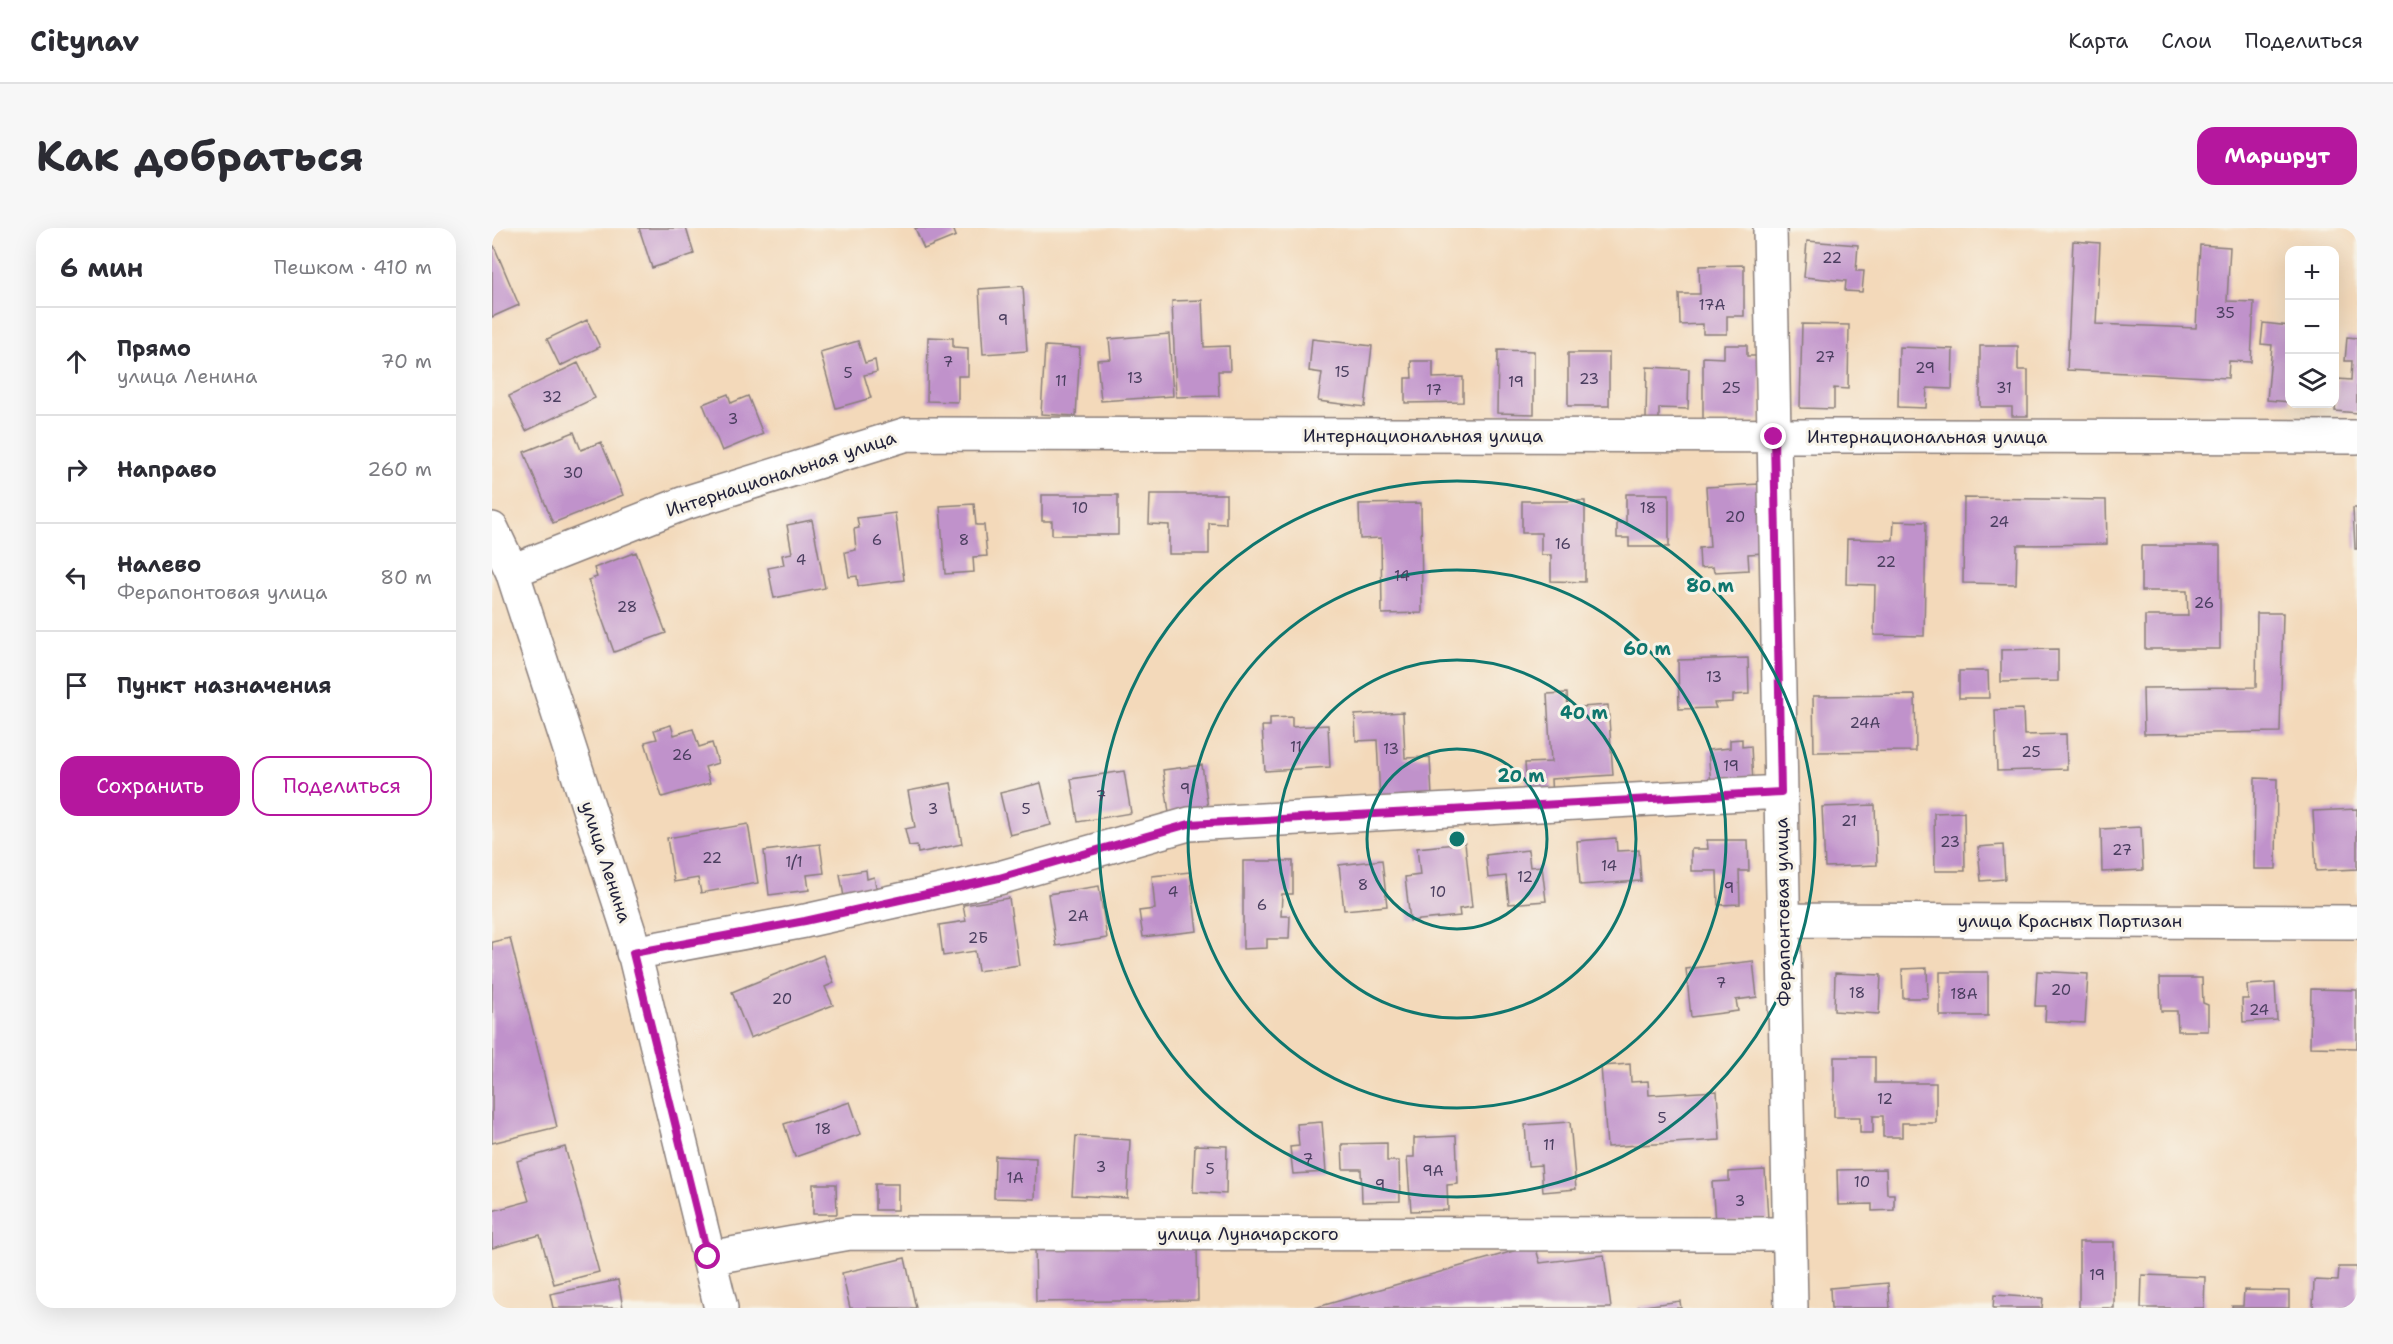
<!DOCTYPE html>
<html lang="ru">
<meta charset="utf-8">
<style>
:root{--surface:#fff;--page:#f7f7f7;--text:#2b2b33;--muted:#7c7c81;--line:#e1e1e2;--accent:#b5179e}
body{margin:0;font-family:"Shantell Sans",sans-serif;background:var(--page);color:var(--text)}
.controls{position:absolute;right:18px;top:18px;display:grid;overflow:hidden;border-radius:12px;box-shadow:0 6px 24px #0002}
.controls button{width:54px;height:54px;display:grid;place-items:center;padding:0;border:0;border-bottom:2px solid var(--line);background:var(--surface);color:var(--text);font:30px sans-serif}
.stop{position:absolute;width:18px;height:18px;margin:-14px;border:4px solid #b5179e;border-radius:50%;background:#fff}
.stop.end{background:#b5179e;border-color:#fff;box-shadow:0 2px 6px #0008}
.list{margin:0;padding:0;list-style:none}
h2{display:flex;justify-content:space-between;align-items:center;height:78px;margin:0;padding:0 24px;font-size:26px}
h2 small{font-size:20px;font-weight:400;color:var(--muted)}
.list li{display:grid;grid-template-columns:39px 1fr auto;gap:18px;align-items:center;box-sizing:border-box;height:108px;padding:0 24px;border-top:2px solid var(--line)}
.list b{display:block;font-size:22px;white-space:nowrap}
.list p{margin:0;font-size:20px;white-space:nowrap;color:var(--muted)}
.list em{font-size:20px;font-style:normal;color:var(--muted)}
.actions{display:flex;gap:12px;padding:18px 24px}
.actions a{flex:1;padding:14px 0;border:2px solid var(--accent);border-radius:18px;text-align:center;font-size:21px;color:var(--accent)}
.actions .main{background:var(--accent);color:#fff}
.icon{flex:none;width:33px;height:33px;fill:none;stroke:currentColor;stroke-width:2;stroke-linecap:round;stroke-linejoin:round}
.map{position:relative;flex:none;width:1865px;height:1080px;overflow:hidden;border-radius:18px}
header{display:flex;align-items:center;gap:36px;box-sizing:border-box;height:84px;padding:0 30px;background:var(--surface);border-bottom:2px solid var(--line)}
header strong{font-size:28px}
nav{display:flex;gap:33px;margin-inline-start:auto;font-size:21px}
.intro{display:flex;align-items:center;justify-content:space-between;box-sizing:border-box;height:144px;padding:0 36px}
h1{margin:0;font-size:42px}
.button{padding:15px 27px;border-radius:18px;background:var(--accent);color:#fff;font-size:21px;font-weight:700}
main{display:flex;gap:36px;padding:0 36px}
aside{flex:1;background:var(--surface);border-radius:18px;box-shadow:0 6px 24px #0002}
.map>svg:first-child{display:block}
.building{fill:#c092cb}
.lines{fill:none;stroke-linecap:round;stroke-linejoin:round}
.minor-casing{stroke:#8a7e7a;stroke-width:36}
.minor{stroke:#fff;stroke-width:33}
.route{stroke:#b5179e;stroke-width:8}
.ring{fill:none;stroke:#0f766e;stroke-width:3}
.labels{text-anchor:middle;dominant-baseline:central;stroke-width:6;stroke-linejoin:round;paint-order:stroke}
.number-label{font-size:15px;fill:#4a3e5f}
.street-label{font-size:18px;fill:#22223b;stroke:#f7f3e8}
.centre{fill:#0f766e;stroke:#f7f3e8;stroke-width:3}
.ring-label{font-size:18px;text-anchor:middle;font-weight:bold;fill:#0f766e;stroke:#f7f3e8;stroke-width:6;stroke-linejoin:round;paint-order:stroke}
</style>
<header>
<strong>Citynav</strong>
<nav><a>Карта</a><a>Слои</a><a>Поделиться</a></nav>
</header>
<div class="intro"><h1>Как добраться</h1><a class="button">Маршрут</a></div>
<main>
<aside>
<h2>6 мин<small>Пешком · 410 m</small></h2>
<ul class="list">
<li><svg class="icon" aria-label="ahead" viewBox="0 0 24 24"><path d="M12 20V5M6 11l6-6 6 6"/></svg><div><b>Прямо</b><p>улица Ленина</p></div><em>70 m</em></li>
<li><svg class="icon" aria-label="right" viewBox="0 0 24 24"><path d="M7 20v-9h11M14 6l5 5-5 5"/></svg><div><b>Направо</b></div><em>260 m</em></li>
<li><svg class="icon" aria-label="left" viewBox="0 0 24 24"><path d="M17 20v-9H6M10 6l-5 5 5 5"/></svg><div><b>Налево</b><p>Ферапонтовая улица</p></div><em>80 m</em></li>
<li><svg class="icon" aria-label="arrive" viewBox="0 0 24 24"><path d="M6 21V4h12l-3 4 3 4H6"/></svg><div><b>Пункт назначения</b></div></li>
</ul>
<div class="actions"><a class="main">Сохранить</a><a>Поделиться</a></div>
</aside>
<div class="map">
<svg width="1865" height="1080" viewBox="0 0 1865 1080">
<rect width="100%" height="100%" fill="#f7f3e8"/>
<filter id="ink" filterUnits="userSpaceOnUse"><feTurbulence type="fractalNoise" baseFrequency=".0167" numOctaves="2"/><feDisplacementMap in="SourceGraphic" scale="12" xChannelSelector="R" yChannelSelector="G"/><feConvolveMatrix kernelMatrix="1 2 1 2 8 2 1 2 1" color-interpolation-filters="sRGB"/></filter>
<filter id="wash" filterUnits="userSpaceOnUse"><feTurbulence type="fractalNoise" baseFrequency=".008" numOctaves="4" result="noise"/><feDisplacementMap in="SourceGraphic" scale="24" xChannelSelector="R" yChannelSelector="G"/><feGaussianBlur stdDeviation="1.35" result="paint"/><feColorMatrix in="noise" values="0 0 0 0 0 0 0 0 0 0 0 0 0 0 0 0 0 1.4 0 .05"/><feComposite in="paint" operator="in"/></filter>
<g filter="url(#wash)">
<rect width="100%" height="100%" fill="#f3d9ba"/>
<g id="blocks">
<!-- building -->
<path class="building" d="M 147,0 L 194,0 L 202,26 L 160,40 Z
M 423,0 L 461,0 L 464,8 L 432,21 Z
M 1315,13 L 1366,17 L 1364,43 L 1372,43 L 1370,64 L 1353,63 L 1354,53 L 1312,49 Z
M 1581,13 L 1608,15 L 1604,96 L 1704,100 L 1708,17 L 1738,19 L 1735,73 L 1762,74 L 1759,134 L 1737,133 L 1736,150 L 1575,142 Z
M 2,18 L 27,77 L 0,89 L 0,19 Z
M 1252,37 L 1252,88 L 1235,88 L 1235,106 L 1211,106 L 1211,96 L 1188,97 L 1187,66 L 1208,66 L 1207,38 Z
M 531,58 L 535,123 L 491,126 L 487,61 Z
M 710,72 L 712,119 L 737,118 L 738,143 L 726,143 L 727,168 L 684,169 L 680,73 Z
M 95,92 L 108,119 L 68,138 L 55,111 Z
M 1771,95 L 1798,98 L 1798,174 L 1775,172 L 1780,117 L 1769,116 Z
M 1310,96 L 1357,97 L 1356,161 L 1342,160 L 1342,181 L 1308,180 Z
M 677,106 L 681,168 L 609,173 L 605,132 L 619,131 L 617,111 Z
M 436,109 L 461,110 L 461,119 L 476,120 L 476,148 L 466,148 L 466,174 L 435,173 Z
M 1855,109 L 1865,110 L 1865,185 L 1843,183 L 1846,151 L 1859,152 L 1860,133 L 1853,133 Z
M 820,111 L 880,118 L 873,179 L 826,173 L 830,145 L 817,143 Z
M 366,113 L 373,135 L 383,132 L 385,144 L 372,147 L 379,170 L 344,180 L 328,124 Z
M 1232,117 L 1255,117 L 1255,128 L 1268,128 L 1267,192 L 1211,191 L 1211,129 L 1232,130 Z
M 553,118 L 588,120 L 584,188 L 549,186 Z
M 1488,118 L 1526,118 L 1526,142 L 1536,142 L 1536,188 L 1520,188 L 1520,179 L 1488,179 Z
M 1407,119 L 1461,121 L 1460,161 L 1435,160 L 1434,180 L 1406,179 Z
M 1006,122 L 1042,123 L 1042,186 L 1005,185 Z
M 1076,125 L 1117,125 L 1117,178 L 1076,178 Z
M 919,133 L 941,133 L 941,150 L 971,149 L 971,174 L 913,175 L 913,150 L 920,150 Z
M 86,135 L 103,170 L 34,203 L 17,168 Z
M 1155,139 L 1197,141 L 1196,181 L 1167,180 L 1167,192 L 1154,191 Z
M 236,166 L 239,175 L 256,168 L 271,206 L 230,223 L 211,176 Z
M 82,204 L 89,222 L 109,214 L 131,267 L 61,295 L 32,224 Z
M 1267,256 L 1272,325 L 1256,326 L 1257,342 L 1222,344 L 1221,339 L 1208,340 L 1207,320 L 1218,319 L 1214,259 Z
M 658,266 L 734,266 L 734,296 L 717,295 L 717,326 L 677,326 L 677,297 L 657,296 Z
M 1134,266 L 1177,266 L 1177,319 L 1137,319 L 1137,310 L 1125,310 L 1125,295 L 1134,295 Z
M 550,267 L 626,267 L 626,307 L 560,307 L 560,293 L 550,293 Z
M 1472,270 L 1614,272 L 1615,316 L 1525,317 L 1524,356 L 1471,355 Z
M 1030,273 L 1093,273 L 1093,354 L 1059,353 L 1059,327 L 1049,327 L 1049,305 L 1030,305 Z
M 929,275 L 930,385 L 890,386 L 889,310 L 868,311 L 867,276 Z
M 482,276 L 484,297 L 492,297 L 495,328 L 481,329 L 482,344 L 453,346 L 448,278 Z
M 1861,280 L 1865,280 L 1865,321 L 1863,321 Z
M 403,285 L 412,352 L 366,358 L 365,348 L 357,349 L 353,324 L 364,322 L 362,301 L 367,300 L 365,290 Z
M 320,292 L 333,360 L 282,370 L 276,340 L 292,337 L 290,327 L 300,325 L 295,297 Z
M 1402,293 L 1434,294 L 1432,408 L 1382,407 L 1383,357 L 1354,356 L 1355,311 L 1401,312 Z
M 1649,318 L 1728,318 L 1728,421 L 1653,421 L 1653,388 L 1696,388 L 1695,363 L 1649,363 Z
M 144,324 L 174,405 L 122,424 L 96,352 L 105,349 L 102,340 Z
M 1765,385 L 1791,385 L 1788,504 L 1652,506 L 1651,460 L 1764,459 Z
M 1566,421 L 1566,453 L 1509,454 L 1509,422 Z
M 1256,430 L 1257,466 L 1241,467 L 1241,474 L 1222,475 L 1224,480 L 1187,481 L 1186,432 Z
M 1467,443 L 1496,443 L 1497,470 L 1467,470 Z
M 1075,465 L 1076,480 L 1116,477 L 1121,547 L 1059,551 L 1060,572 L 1036,573 L 1033,535 L 1059,534 L 1055,466 Z
M 1423,467 L 1424,523 L 1322,524 L 1321,468 Z
M 1531,481 L 1532,507 L 1574,506 L 1575,541 L 1505,543 L 1503,482 Z
M 911,484 L 913,530 L 938,529 L 940,570 L 888,573 L 885,512 L 864,513 L 863,487 Z
M 800,489 L 800,499 L 836,497 L 838,539 L 773,543 L 770,498 L 778,498 L 778,490 Z
M 179,497 L 182,507 L 201,501 L 207,519 L 220,515 L 226,535 L 213,539 L 218,555 L 170,569 L 153,514 L 165,511 L 162,502 Z
M 1250,511 L 1250,519 L 1259,518 L 1261,555 L 1219,557 L 1216,522 L 1238,520 L 1238,512 Z
M 710,537 L 716,580 L 677,585 L 671,542 Z
M 632,543 L 639,585 L 586,594 L 579,551 Z
M 1763,550 L 1785,551 L 1784,641 L 1762,641 Z
M 459,555 L 470,616 L 426,625 L 425,617 L 417,618 L 413,601 L 423,599 L 416,563 Z
M 549,555 L 559,597 L 518,607 L 508,565 Z
M 1383,577 L 1385,637 L 1333,639 L 1330,579 Z
M 1865,581 L 1865,641 L 1824,643 L 1821,583 Z
M 1472,584 L 1473,643 L 1443,643 L 1442,585 Z
M 256,596 L 266,655 L 209,665 L 206,650 L 182,654 L 175,610 Z
M 1649,599 L 1651,642 L 1610,644 L 1609,601 Z
M 1124,610 L 1125,623 L 1147,622 L 1149,653 L 1088,657 L 1085,613 Z
M 1215,612 L 1256,612 L 1257,643 L 1247,643 L 1248,676 L 1226,677 L 1225,643 L 1199,643 L 1199,621 L 1216,621 Z
M 973,615 L 980,679 L 967,681 L 968,688 L 918,693 L 913,649 L 928,647 L 925,620 Z
M 328,616 L 332,645 L 315,647 L 317,662 L 277,667 L 272,623 Z
M 1511,617 L 1513,651 L 1489,653 L 1486,619 Z
M 1036,622 L 1038,639 L 1050,638 L 1054,673 L 1017,676 L 1014,648 L 996,650 L 994,627 Z
M 890,632 L 895,678 L 852,682 L 847,637 Z
M 751,633 L 801,633 L 801,666 L 790,666 L 789,688 L 798,688 L 797,711 L 775,711 L 775,720 L 751,721 Z
M 374,642 L 375,651 L 382,649 L 385,663 L 352,669 L 348,646 Z
M 698,644 L 705,703 L 651,709 L 647,683 L 663,681 L 660,648 Z
M 607,658 L 615,710 L 564,718 L 556,666 Z
M 517,670 L 527,737 L 486,743 L 483,723 L 451,728 L 447,697 L 474,693 L 471,677 Z
M 18,710 L 65,899 L 0,915 L 0,714 Z
M 331,727 L 342,755 L 333,759 L 341,777 L 258,810 L 240,764 Z
M 1261,733 L 1265,769 L 1244,772 L 1246,783 L 1199,789 L 1194,741 Z
M 1435,740 L 1436,770 L 1411,770 L 1410,741 Z
M 1545,743 L 1596,746 L 1593,795 L 1553,793 L 1554,778 L 1543,778 Z
M 1448,744 L 1496,744 L 1496,788 L 1448,788 Z
M 1343,745 L 1389,747 L 1387,786 L 1342,783 Z
M 1668,750 L 1710,750 L 1711,775 L 1716,777 L 1716,803 L 1686,803 L 1685,783 L 1669,783 Z
M 1783,755 L 1785,792 L 1751,794 L 1750,771 L 1756,771 L 1755,757 Z
M 1819,761 L 1865,762 L 1865,820 L 1818,819 Z
M 1342,829 L 1383,829 L 1383,855 L 1444,855 L 1444,895 L 1410,895 L 1410,909 L 1391,909 L 1391,888 L 1381,888 L 1381,905 L 1368,905 L 1368,889 L 1342,889 Z
M 1138,836 L 1139,854 L 1156,853 L 1157,867 L 1225,863 L 1228,912 L 1115,919 L 1109,838 Z
M 358,874 L 369,906 L 303,929 L 292,896 Z
M 830,894 L 834,944 L 801,946 L 798,919 L 807,918 L 805,896 Z
M 1078,894 L 1084,961 L 1051,964 L 1049,937 L 1036,938 L 1033,897 Z
M 584,908 L 638,912 L 635,970 L 580,967 Z
M 964,908 L 966,956 L 955,957 L 956,982 L 919,983 L 915,929 L 922,929 L 922,910 Z
M 895,915 L 895,933 L 907,933 L 908,973 L 870,974 L 869,941 L 851,941 L 850,916 Z
M 703,917 L 735,918 L 734,966 L 701,964 Z
M 73,919 L 107,1044 L 62,1056 L 48,1007 L 0,1020 L 0,983 L 37,973 L 25,933 Z
M 503,928 L 544,930 L 543,971 L 502,970 Z
M 1394,941 L 1395,966 L 1402,966 L 1402,982 L 1380,983 L 1380,976 L 1346,977 L 1345,942 Z
M 1273,942 L 1276,991 L 1223,994 L 1220,954 L 1237,953 L 1237,944 Z
M 321,956 L 344,956 L 345,986 L 321,986 Z
M 383,956 L 406,956 L 406,982 L 383,982 Z
M 1587,1014 L 1622,1014 L 1622,1080 L 1587,1080 Z
M 705,1016 L 706,1072 L 544,1074 L 543,1018 Z
M 1043,1017 L 1048,1035 L 1112,1027 L 1119,1080 L 822,1080 Z
M 413,1030 L 424,1080 L 358,1080 L 350,1045 Z
M 1847,1039 L 1865,1039 L 1865,1080 L 1821,1080 L 1822,1052 L 1846,1053 Z
M 1650,1047 L 1713,1049 L 1712,1080 L 1649,1080 Z
M 126,1052 L 131,1080 L 61,1080 L 58,1066 Z
M 1396,1055 L 1398,1080 L 1339,1080 L 1338,1060 Z
M 1752,1062 L 1797,1063 L 1797,1080 L 1740,1080 L 1740,1078 L 1751,1078 Z
M 1502,1067 L 1551,1070 L 1550,1080 L 1501,1080 Z
M 1188,1073 L 1189,1080 L 1146,1080 L 1146,1079 Z"/>
</g>
</g>
<g filter="url(#ink)">
<use href="#blocks" fill-opacity="0" stroke="#8a7e7a" stroke-width="1.5"/>
<g class="lines">
<defs>
<path id="minor" d="M 1278,0 L 1299,1080
M 0,301 L 20,343 L 137,704 L 229,1080
M 20,343 L 190,276 L 415,206 L 1865,209
M 1291,692 L 1865,694
M 141,725 L 313,693 L 507,650 L 697,596 L 1289,564
M 216,1030 L 358,1005 L 1297,1006"/>
</defs>
<!-- minor casing -->
<use href="#minor" class="minor-casing"/>
<!-- minor -->
<use href="#minor" class="minor"/>
</g>
</g>
<g class="lines" filter="url(#ink)">
<!-- route -->
<path class="route" d="M 216,1029 L 141,725 L 313,693 L 507,650 L 697,596 L 1289,564 L 1282,209"/>
</g>
<!-- distance rings -->
<g class="ring">
<circle cx="965" cy="611" r="90"/>
<circle cx="965" cy="611" r="179"/>
<circle cx="965" cy="611" r="269"/>
<circle cx="965" cy="611" r="358"/>
</g>
<g class="labels">
<!-- number labels -->
<g class="number-label">
<text x="1340" y="30">22</text>
<text x="1220" y="77">17А</text>
<text x="1733" y="85">35</text>
<text x="511" y="92">9</text>
<text x="1333" y="129">27</text>
<text x="456" y="134">7</text>
<text x="1433" y="140">29</text>
<text x="850" y="144">15</text>
<text x="356" y="145">5</text>
<text x="643" y="150">13</text>
<text x="1097" y="151">23</text>
<text x="569" y="153">11</text>
<text x="1024" y="154">19</text>
<text x="1239" y="160">25</text>
<text x="1512" y="160">31</text>
<text x="942" y="162">17</text>
<text x="60" y="169">32</text>
<text x="241" y="191">3</text>
<text x="81" y="245">30</text>
<text x="588" y="280">10</text>
<text x="1156" y="280">18</text>
<text x="1243" y="289">20</text>
<text x="1507" y="294">24</text>
<text x="385" y="312">6</text>
<text x="472" y="312">8</text>
<text x="1071" y="316">16</text>
<text x="309" y="332">4</text>
<text x="1394" y="334">22</text>
<text x="910" y="348">14</text>
<text x="1712" y="375">26</text>
<text x="135" y="379">28</text>
<text x="1222" y="449">13</text>
<text x="1373" y="495">24А</text>
<text x="804" y="519">11</text>
<text x="899" y="521">13</text>
<text x="1539" y="524">25</text>
<text x="190" y="527">26</text>
<text x="1239" y="538">19</text>
<text x="693" y="561">9</text>
<text x="609" y="568">7</text>
<text x="441" y="581">3</text>
<text x="534" y="581">5</text>
<text x="1357" y="593">21</text>
<text x="1458" y="614">23</text>
<text x="1630" y="622">27</text>
<text x="220" y="630">22</text>
<text x="302" y="634">1/1</text>
<text x="1117" y="638">14</text>
<text x="1033" y="649">12</text>
<text x="871" y="657">8</text>
<text x="1237" y="660">9</text>
<text x="681" y="664">4</text>
<text x="946" y="664">10</text>
<text x="770" y="677">6</text>
<text x="586" y="688">2А</text>
<text x="486" y="710">2Б</text>
<text x="1229" y="755">7</text>
<text x="1569" y="762">20</text>
<text x="1365" y="765">18</text>
<text x="1472" y="766">18А</text>
<text x="290" y="771">20</text>
<text x="1767" y="782">24</text>
<text x="1393" y="871">12</text>
<text x="1170" y="890">5</text>
<text x="331" y="901">18</text>
<text x="1057" y="917">11</text>
<text x="816" y="931">7</text>
<text x="609" y="939">3</text>
<text x="718" y="941">5</text>
<text x="941" y="943">9А</text>
<text x="523" y="950">1А</text>
<text x="1370" y="954">10</text>
<text x="888" y="957">9</text>
<text x="1248" y="973">3</text>
<text x="1605" y="1047">19</text>
</g>
<!-- street labels -->
<g class="street-label">
<text x="931" y="208">Интернациональная улица</text>
<text x="1435" y="209">Интернациональная улица</text>
<text transform="translate(289 246) rotate(-18)">Интернациональная улица</text>
<text transform="translate(114 634) rotate(72)">улица Ленина</text>
<text transform="translate(1291 684) rotate(-91)">Ферапонтовая улица</text>
<text x="1578" y="693">улица Красных Партизан</text>
<text x="756" y="1006">улица Луначарского</text>
</g>
</g>
<circle cx="965" cy="611" r="9" class="centre"/>
<g class="ring-label">
<text x="1218" y="364">80 m</text>
<text x="1155" y="427">60 m</text>
<text x="1092" y="491">40 m</text>
<text x="1029" y="554">20 m</text>
</g>
</svg>
<div class="controls">
<button>+</button>
<button>−</button>
<button><svg class="icon" aria-label="layers" viewBox="0 0 24 24"><path d="M12 4l9 5-9 5-9-5zM3 14l9 5 9-5"/></svg></button>
</div>
<div class="stop" style="left:216px;top:1029px"></div>
<div class="stop end" style="left:1282px;top:209px"></div>
</div>
</main>
